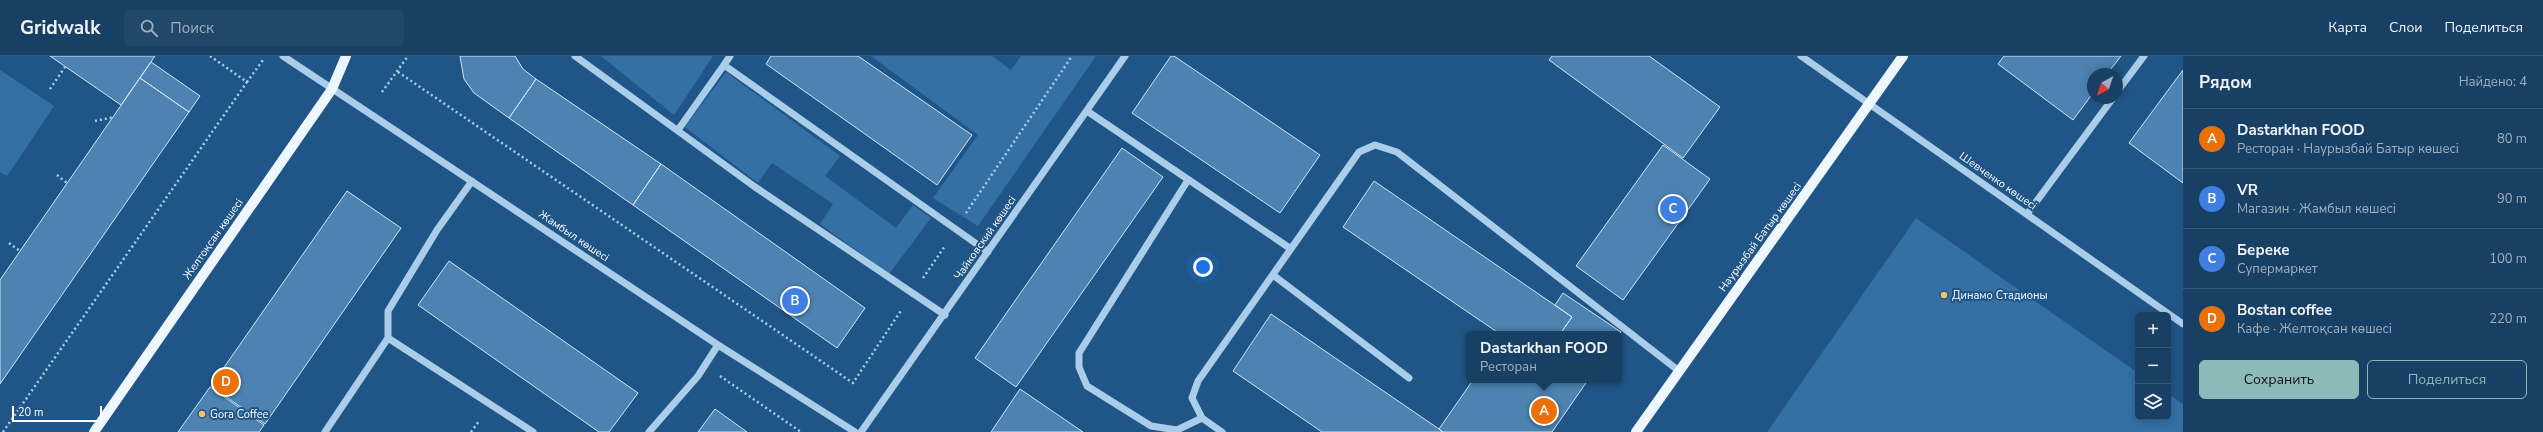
<!DOCTYPE html>
<html lang="ru">
<meta charset="utf-8">
<style>
:root{--surface:#184065;--page:#21476b;--text:#f1f3f6;--muted:#9fafbf;--line:#365979;--accent:#8bbbb9}
body{margin:0;font-family:"Nunito Sans",sans-serif;background:var(--page);color:var(--text)}
.controls{position:absolute;right:12px;bottom:12px;display:grid;overflow:hidden;border-radius:6px;box-shadow:0 2px 10px #0003}
.controls button{width:36px;height:36px;display:grid;place-items:center;padding:0;border:0;border-bottom:1px solid var(--line);background:var(--surface);color:var(--text);font:20px sans-serif}
.compass{position:absolute;left:2087px;top:12px;width:36px;height:36px;border-radius:50%;background:var(--surface);box-shadow:0 2px 10px #0003;rotate:220deg}
.scale{position:absolute;left:12px;bottom:10px;width:90px;box-sizing:border-box;padding-left:4px;border:2px solid #fff;border-top:0;font-size:11px;line-height:14px;white-space:nowrap;color:#fff;-webkit-text-stroke:3px #205687;paint-order:stroke}
.you{position:absolute;left:1203px;top:211px;width:14px;height:14px;margin:-10px;border:3px solid #fff;border-radius:50%;background:#1a73e8;box-shadow:0 0 0 6px #1a73e833}
.badge{display:grid;place-items:center;width:26px;height:26px;border-radius:50%;background:var(--accent);color:#fff;font-size:13px;font-weight:700}
.pin{position:absolute;translate:-50% -50%;border:2px solid #fff;box-shadow:0 1px 4px #0006}
.popup{position:absolute;left:1466px;top:275px;width:156px;height:52px;box-sizing:border-box;display:grid;place-content:center;border-radius:6px;background:var(--surface);filter:drop-shadow(0 1px 3px #0005);font-size:13px;white-space:nowrap;color:var(--muted)}
.popup b{font-size:15px;color:var(--text)}
.popup::after{content:'';position:absolute;left:50%;top:100%;margin-left:-8px;border:8px solid transparent;border-top-color:var(--surface)}
.list{margin:0;padding:0;list-style:none}
h2{display:flex;justify-content:space-between;align-items:center;height:52px;margin:0;padding:0 16px;font-size:17px}
h2 small{font-size:13px;font-weight:400;color:var(--muted)}
.list li{display:grid;grid-template-columns:26px 1fr auto;gap:12px;align-items:center;box-sizing:border-box;height:60px;padding:0 16px;border-top:1px solid var(--line)}
.list b{display:block;font-size:15px;white-space:nowrap}
.list p{margin:0;font-size:13px;white-space:nowrap;color:var(--muted)}
.list em{font-size:13px;font-style:normal;color:var(--muted)}
.actions{display:flex;gap:8px;padding:12px 16px}
.actions a{flex:1;padding:9px 0;border:1px solid var(--accent);border-radius:6px;text-align:center;font-size:14px;color:var(--accent)}
.actions .main{background:var(--accent);color:#111}
.icon{flex:none;width:22px;height:22px;fill:none;stroke:currentColor;stroke-width:2;stroke-linecap:round;stroke-linejoin:round}
.map{position:relative;flex:none;width:2183px;height:376px;overflow:hidden}
header{display:flex;align-items:center;gap:24px;box-sizing:border-box;height:56px;padding:0 20px;background:var(--surface);border-bottom:1px solid var(--line)}
header strong{font-size:19px}
nav{display:flex;gap:22px;margin-inline-start:auto;font-size:14px}
.search{width:280px;height:36px;background:var(--page);display:flex;align-items:center;gap:10px;box-sizing:border-box;padding:0 14px;border-radius:6px;color:var(--muted);font-size:15px}
main{display:flex}
aside{flex:1;background:var(--surface)}
.map>svg:first-child{display:block}
.green{fill:#3470a4}
.building{fill:#4d82b1;stroke:#cfe5f7}
.lines{fill:none;stroke-linecap:round;stroke-linejoin:round}
.path{stroke:#aacdea;stroke-width:2.5;stroke-dasharray:2 3;stroke-linecap:butt}
.minor{stroke:#aacdea;stroke-width:7}
.major{stroke:#eef6fe;stroke-width:10}
.poi-dot{fill:#f7c26b;stroke:#205687;stroke-width:1.5}
.labels{text-anchor:middle;dominant-baseline:central;stroke-width:4;stroke-linejoin:round;paint-order:stroke}
.street-label{font-size:11px;fill:#fff;stroke:#205687}
.poi-label{font-size:11px;fill:#fff;stroke:#205687;text-anchor:start}
</style>
<header>
<strong>Gridwalk</strong>
<div class="search"><svg class="icon" aria-label="search" viewBox="0 0 24 24"><circle cx="10" cy="10" r="6"/><path d="M15 15l6 6"/></svg>Поиск</div>
<nav><a>Карта</a><a>Слои</a><a>Поделиться</a></nav>
</header>
<main>
<div class="map">
<svg width="2183" height="376" viewBox="0 0 2183 376">
<rect width="100%" height="100%" fill="#205687"/>
<!-- green -->
<path class="green" d="M 601,0 L 713,0 L 674,59 Z
M 871,0 L 992,0 L 1011,14 L 1021,0 L 1096,0 L 978,170 L 933,142 L 978,79 Z
M 0,14 L 54,50 L 7,120 L 0,116 Z
M 726,16 L 840,100 L 825,120 L 896,172 L 913,149 L 931,162 L 889,218 L 820,168 L 833,148 L 772,107 L 758,127 L 685,71 Z
M 1916,162 L 2138,317 L 2138,361 L 2168,361 L 2168,338 L 2183,348 L 2183,376 L 1767,376 Z"/>
<!-- building -->
<path class="building" d="M 50,0 L 155,0 L 121,49 Z
M 460,0 L 515,0 L 523,13 L 536,23 L 509,62 L 474,37 L 464,23 Z
M 771,0 L 858,0 L 972,79 L 937,129 L 766,8 Z
M 1171,0 L 1174,0 L 1320,99 L 1280,157 L 1132,57 Z
M 1552,0 L 1649,0 L 1720,51 L 1683,102 L 1549,4 Z
M 2004,0 L 2121,0 L 2107,18 L 2093,18 L 2093,37 L 2073,64 L 1998,8 Z
M 151,6 L 200,40 L 189,56 L 140,22 Z
M 2183,14 L 2183,127 L 2129,87 Z
M 140,22 L 189,56 L 0,328 L 0,224 Z
M 536,23 L 661,108 L 633,149 L 509,62 Z
M 1663,89 L 1710,123 L 1623,244 L 1576,210 Z
M 1122,92 L 1163,121 L 1016,331 L 975,302 Z
M 661,108 L 865,252 L 837,292 L 633,149 Z
M 1374,125 L 1572,261 L 1560,278 L 1500,278 L 1343,171 Z
M 347,135 L 401,172 L 265,368 L 211,330 Z
M 449,205 L 638,337 L 609,376 L 599,376 L 418,249 Z
M 1563,237 L 1621,276 L 1619,278 L 1560,278 L 1572,261 L 1555,249 Z
M 1271,258 L 1439,373 L 1443,376 L 1322,376 L 1233,315 Z
M 1473,324 L 1588,324 L 1552,376 L 1443,376 L 1439,373 Z
M 210,331 L 264,369 L 259,376 L 178,376 Z
M 1020,333 L 1083,376 L 991,376 Z
M 715,353 L 747,376 L 698,376 Z"/>
<g class="lines">
<!-- path -->
<path class="path" d="M 210,0 L 247,26 L 263,4
M 398,16 L 853,327 L 902,253
M 50,33 L 65,11
M 382,36 L 408,0
M 95,65 L 114,61
M 57,119 L 67,127
M 966,157 L 1072,0
M 9,187 L 20,195
M 923,222 L 945,190
M 720,320 L 801,376
M 3,376 L 247,26
M 471,376 L 479,365"/>
<!-- minor -->
<path class="minor" d="M 283,0 L 718,289 L 855,376
M 575,0 L 755,131 L 945,259
M 1801,0 L 2183,268
M 724,9 L 730,0
M 2117,36 L 2144,0
M 1087,55 L 1291,193
M 678,74 L 724,9 L 988,196
M 1188,124 L 1079,297 L 1079,311 L 1087,330 L 1151,370 L 1177,374 L 1202,362
M 2027,158 L 2113,42
M 1273,219 L 1409,322
M 388,282 L 533,376
M 325,376 L 388,282 L 388,255 L 437,174 L 472,125
M 649,376 L 698,320 L 718,289
M 861,376 L 1125,0
M 1222,376 L 1202,362 L 1192,342 L 1198,325 L 1359,96 L 1375,89 L 1397,96 L 1679,315"/>
<!-- major -->
<path class="major" d="M 94,376 L 332,33 L 346,0
M 1636,376 L 1903,0"/>
</g>
<!-- markers -->
<g class="poi-dot">
<circle cx="1944" cy="239" r="4"/>
<circle cx="202" cy="358" r="4"/>
</g>
<g class="labels">
<!-- street labels -->
<g class="street-label">
<text transform="translate(1998 125) rotate(35)">Шевченко көшесі</text>
<text transform="translate(574 180) rotate(34)">Жамбыл көшесі</text>
<text transform="translate(1760 181) rotate(-54)">Наурызбай Батыр көшесі</text>
<text transform="translate(985 182) rotate(-55)">Чайковский көшесі</text>
<text transform="translate(213 183) rotate(-55)">Желтоқсан көшесі</text>
</g>
<!-- poi labels -->
<g class="poi-label">
<text x="1952" y="239">Динамо Стадионы</text>
<text x="210" y="358">Gora Coffee</text>
</g>
</g>
</svg>
<div class="controls">
<button>+</button>
<button>−</button>
<button><svg class="icon" aria-label="layers" viewBox="0 0 24 24"><path d="M12 4l9 5-9 5-9-5zM3 14l9 5 9-5"/></svg></button>
</div>
<svg class="compass" viewBox="-18 -18 36 36"><path d="M0-13l5 13h-10z" fill="#e53935"/><path d="M0 13l5-13h-10z" fill="#9fafbf"/></svg>
<div class="scale">20 m</div>
<div class="you"></div>
<div class="pin badge" style="left:1544px;top:355px;background:#e8710a">A</div>
<div class="popup"><b>Dastarkhan FOOD</b>Ресторан</div>
<div class="pin badge" style="left:795px;top:245px;background:#3f7fe0">B</div>
<div class="pin badge" style="left:1673px;top:153px;background:#3f7fe0">C</div>
<div class="pin badge" style="left:226px;top:326px;background:#e8710a">D</div>
</div>
<aside>
<h2>Рядом<small>Найдено: 4</small></h2>
<ul class="list">
<li><span class="badge" style="background:#e8710a">A</span><div><b>Dastarkhan FOOD</b><p>Ресторан · Наурызбай Батыр көшесі</p></div><em>80 m</em></li>
<li><span class="badge" style="background:#3f7fe0">B</span><div><b>VR</b><p>Магазин · Жамбыл көшесі</p></div><em>90 m</em></li>
<li><span class="badge" style="background:#3f7fe0">C</span><div><b>Береке</b><p>Супермаркет</p></div><em>100 m</em></li>
<li><span class="badge" style="background:#e8710a">D</span><div><b>Bostan coffee</b><p>Кафе · Желтоқсан көшесі</p></div><em>220 m</em></li>
</ul>
<div class="actions"><a class="main">Сохранить</a><a>Поделиться</a></div>
</aside>
</main>
